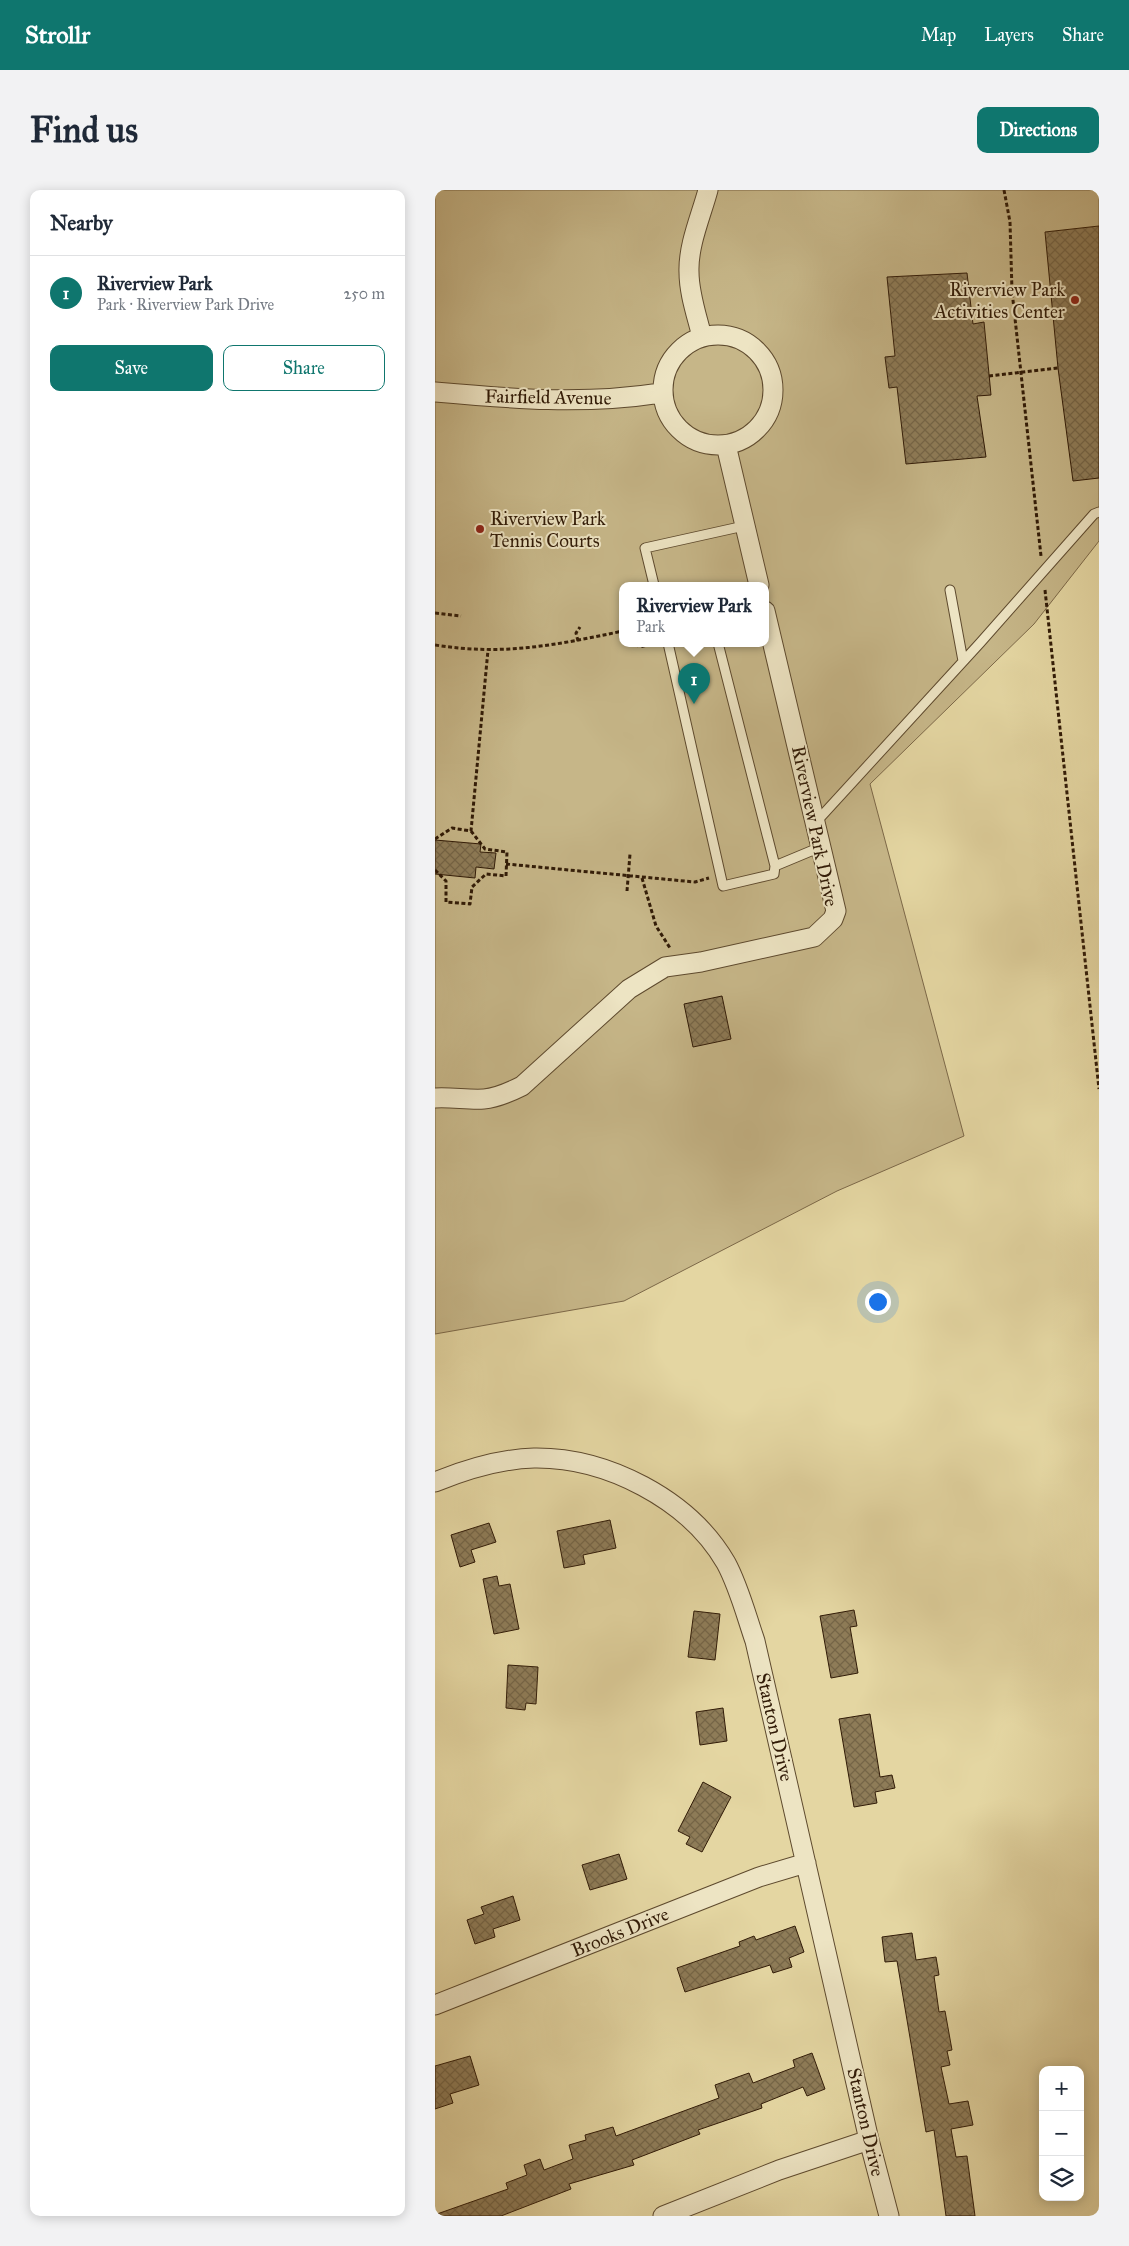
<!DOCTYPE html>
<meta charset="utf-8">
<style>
:root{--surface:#fff;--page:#f2f2f3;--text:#1f2937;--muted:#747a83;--line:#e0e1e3;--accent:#0f766e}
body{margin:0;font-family:"IM FELL Great Primer",serif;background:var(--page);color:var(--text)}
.controls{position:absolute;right:15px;bottom:15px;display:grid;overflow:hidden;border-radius:10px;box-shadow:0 2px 12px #0003}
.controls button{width:45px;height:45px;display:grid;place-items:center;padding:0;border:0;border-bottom:1px solid var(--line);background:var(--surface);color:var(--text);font:25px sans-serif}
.you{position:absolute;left:442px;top:1111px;width:18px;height:18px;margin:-12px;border:4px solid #fff;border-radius:50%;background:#1a73e8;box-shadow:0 0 0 8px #1a73e833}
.badge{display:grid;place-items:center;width:32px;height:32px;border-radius:50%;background:var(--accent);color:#fff;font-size:16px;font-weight:700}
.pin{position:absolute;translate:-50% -41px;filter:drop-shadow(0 1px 2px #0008)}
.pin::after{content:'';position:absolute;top:26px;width:18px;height:15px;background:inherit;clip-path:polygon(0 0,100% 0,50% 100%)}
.popup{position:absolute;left:184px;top:392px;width:150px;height:65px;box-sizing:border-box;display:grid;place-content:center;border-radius:10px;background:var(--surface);filter:drop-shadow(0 1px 4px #0005);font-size:16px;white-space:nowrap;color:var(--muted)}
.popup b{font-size:19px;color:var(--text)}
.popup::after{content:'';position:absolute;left:50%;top:100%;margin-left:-10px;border:10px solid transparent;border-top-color:var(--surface)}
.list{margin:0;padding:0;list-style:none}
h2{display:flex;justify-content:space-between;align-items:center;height:65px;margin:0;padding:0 20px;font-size:21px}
h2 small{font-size:16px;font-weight:400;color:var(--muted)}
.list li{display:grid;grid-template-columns:32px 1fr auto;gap:15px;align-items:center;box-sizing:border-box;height:75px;padding:0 20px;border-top:1px solid var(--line)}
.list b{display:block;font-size:19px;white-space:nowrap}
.list p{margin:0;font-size:16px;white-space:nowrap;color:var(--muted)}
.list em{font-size:16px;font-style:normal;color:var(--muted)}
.actions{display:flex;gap:10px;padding:15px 20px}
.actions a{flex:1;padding:11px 0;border:1px solid var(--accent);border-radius:10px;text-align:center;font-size:18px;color:var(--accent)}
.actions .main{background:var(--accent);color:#fff}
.icon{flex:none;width:28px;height:28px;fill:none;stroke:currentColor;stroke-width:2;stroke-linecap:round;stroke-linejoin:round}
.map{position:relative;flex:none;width:664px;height:2026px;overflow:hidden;border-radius:10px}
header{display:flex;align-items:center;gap:30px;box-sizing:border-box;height:70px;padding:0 25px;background:var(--accent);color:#fff}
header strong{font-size:24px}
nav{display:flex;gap:28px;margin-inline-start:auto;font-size:18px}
.intro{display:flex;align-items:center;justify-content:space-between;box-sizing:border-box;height:120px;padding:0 30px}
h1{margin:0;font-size:35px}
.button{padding:12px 22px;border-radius:10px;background:var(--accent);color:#fff;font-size:18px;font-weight:700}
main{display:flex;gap:30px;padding:0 30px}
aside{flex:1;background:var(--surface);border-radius:10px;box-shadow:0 2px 12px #0003}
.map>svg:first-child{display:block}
.green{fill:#c6b688;stroke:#7c6848;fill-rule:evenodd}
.building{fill:url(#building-cross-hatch);stroke:#311b07}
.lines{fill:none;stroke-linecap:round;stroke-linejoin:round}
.lane-casing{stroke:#5e4a2e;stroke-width:11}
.street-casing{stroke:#5e4a2e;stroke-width:21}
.path{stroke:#311b07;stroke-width:3;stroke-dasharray:4 2.5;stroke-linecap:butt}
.lane{stroke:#ede4c3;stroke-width:9}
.street{stroke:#ede4c3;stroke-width:19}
.path-bridge{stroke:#311b07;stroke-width:3;stroke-dasharray:4 2.5;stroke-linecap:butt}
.poi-dot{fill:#8f2418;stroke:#ede4c3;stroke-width:2}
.labels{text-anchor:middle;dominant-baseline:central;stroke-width:4;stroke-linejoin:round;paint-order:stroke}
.poi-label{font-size:19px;fill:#311b07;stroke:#ede4c3;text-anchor:end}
.street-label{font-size:19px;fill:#311b07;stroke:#ede4c3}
</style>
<header>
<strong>Strollr</strong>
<nav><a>Map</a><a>Layers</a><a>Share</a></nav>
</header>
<div class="intro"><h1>Find us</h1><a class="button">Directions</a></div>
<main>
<aside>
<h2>Nearby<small></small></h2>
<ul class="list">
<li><span class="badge">1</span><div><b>Riverview Park</b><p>Park · Riverview Park Drive</p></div><em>250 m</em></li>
</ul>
<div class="actions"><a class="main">Save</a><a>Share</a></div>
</aside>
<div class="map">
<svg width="664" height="2026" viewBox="0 0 664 2026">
<defs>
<pattern id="building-cross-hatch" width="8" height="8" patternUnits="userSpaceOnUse" patternTransform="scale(1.25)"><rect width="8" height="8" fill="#8e7c58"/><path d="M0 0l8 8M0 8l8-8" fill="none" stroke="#756547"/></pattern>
</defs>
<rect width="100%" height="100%" fill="#e4d6a2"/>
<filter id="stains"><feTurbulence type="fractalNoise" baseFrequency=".004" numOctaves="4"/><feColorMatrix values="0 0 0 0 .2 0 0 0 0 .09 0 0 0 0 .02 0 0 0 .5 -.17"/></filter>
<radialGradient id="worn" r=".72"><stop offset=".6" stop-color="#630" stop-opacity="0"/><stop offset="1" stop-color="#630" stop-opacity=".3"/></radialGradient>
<!-- green -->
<path class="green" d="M 0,0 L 664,0 L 664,351 L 599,434 L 435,594 L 529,946 L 402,1001 L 189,1111 L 0,1144 ZM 188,395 L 330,395 L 330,453 L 188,453 Z"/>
<!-- building -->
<path class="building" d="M 664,36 L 664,288 L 638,291 L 623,178 L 610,42 Z
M 532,83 L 538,134 L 549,132 L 556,205 L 542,206 L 551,267 L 471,274 L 462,197 L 454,198 L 450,167 L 460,166 L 452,87 Z
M 0,650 L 46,654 L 45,662 L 61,663 L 59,679 L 41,677 L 40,688 L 0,684 Z
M 287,806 L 296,849 L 258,857 L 249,814 Z
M 175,1330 L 181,1358 L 148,1365 L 150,1374 L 129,1378 L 122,1341 Z
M 54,1333 L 61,1352 L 36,1360 L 40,1372 L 25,1377 L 16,1345 Z
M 62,1386 L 64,1396 L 75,1394 L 84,1439 L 59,1444 L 48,1389 Z
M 419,1420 L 422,1436 L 415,1437 L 423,1483 L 396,1488 L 385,1426 Z
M 259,1421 L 285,1424 L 280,1470 L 253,1467 Z
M 73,1475 L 103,1477 L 101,1514 L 91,1513 L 90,1520 L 71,1518 Z
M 288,1518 L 292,1551 L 265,1555 L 261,1522 Z
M 435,1524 L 445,1587 L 457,1585 L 460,1598 L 440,1602 L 442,1613 L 419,1617 L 404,1529 Z
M 268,1592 L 296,1607 L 267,1662 L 251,1654 L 255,1647 L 243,1641 Z
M 184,1664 L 192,1689 L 155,1700 L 147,1675 Z
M 78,1706 L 85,1730 L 58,1739 L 60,1747 L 40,1754 L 32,1730 L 49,1724 L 46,1717 Z
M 360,1736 L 369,1762 L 354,1768 L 357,1777 L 338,1783 L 335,1775 L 250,1802 L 242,1778 L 305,1756 L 304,1752 L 319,1746 L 321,1750 Z
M 477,1743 L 481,1770 L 501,1767 L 504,1785 L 499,1786 L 504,1822 L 510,1821 L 517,1860 L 512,1861 L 515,1875 L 506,1877 L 514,1914 L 533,1911 L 538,1935 L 516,1939 L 521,1967 L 532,1966 L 540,2026 L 511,2026 L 499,1940 L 491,1942 L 462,1771 L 450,1772 L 447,1747 Z
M 377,1863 L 390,1899 L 372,1906 L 368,1897 L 326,1914 L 327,1918 L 263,1940 L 265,1944 L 197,1970 L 199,1975 L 134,1994 L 136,1999 L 66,2026 L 2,2026 L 2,2024 L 73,1999 L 71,1993 L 92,1985 L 89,1975 L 105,1969 L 109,1980 L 138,1969 L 134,1955 L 151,1950 L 150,1945 L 178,1937 L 181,1946 L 284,1908 L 280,1895 L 314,1883 L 318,1893 L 360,1877 L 358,1870 Z
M 35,1866 L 44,1895 L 15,1904 L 18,1913 L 0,1919 L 0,1876 Z"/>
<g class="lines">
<defs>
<path id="lane" d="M 219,395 L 210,358 L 309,336
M 515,400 L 528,471
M 233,453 L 288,696 L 339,684 L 340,676 L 283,453
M 382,631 L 545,453 L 659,324 L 664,322
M 340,676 L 388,656"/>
<path id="street" d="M228 200a55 55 0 1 1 110 0a55 55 0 1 1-110 0Z
M 267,147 C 262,126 254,104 254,82 C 253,55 266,26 273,0
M 0,202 C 79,209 148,215 226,203
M 291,255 L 324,395
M 0,908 C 17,907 33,910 49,909 C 62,908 75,902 87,896 L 194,799 L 230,777 L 266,772 L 379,747 L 398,729 L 401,721 L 330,421
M 0,1292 C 32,1279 64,1269 99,1268 C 171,1267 254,1309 291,1373 C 304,1397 311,1425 320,1451 L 434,1950 L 454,2026
M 0,1815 L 324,1687 L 371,1673
M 228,2026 L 344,1980 L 434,1950"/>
</defs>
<!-- lane casing -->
<use href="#lane" class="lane-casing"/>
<!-- street casing -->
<use href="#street" class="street-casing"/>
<!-- path -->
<path class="path" d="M 569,0 L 575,32 L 577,101 L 606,366
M 610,400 L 664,899
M 0,423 L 26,426
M 143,451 L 141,443 L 145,437
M 203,453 L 204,457 L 221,453
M 0,455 C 69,466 121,455 188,441
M 0,649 L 17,638 L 36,641 L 53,460
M 71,674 L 260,692 L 274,688
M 0,680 L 11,691 L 11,712 L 35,714 L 37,697 L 51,684 L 71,686 L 72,662 L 50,659 L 36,641
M 207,688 L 221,736 L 235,758
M 192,701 L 195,664"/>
<!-- lane -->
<use href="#lane" class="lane"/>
<!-- street -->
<use href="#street" class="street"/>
<!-- path-bridge -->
<path class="path-bridge" d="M 554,186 L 623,178"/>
</g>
<!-- markers -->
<g class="poi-dot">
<circle cx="640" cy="110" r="5"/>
<circle cx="45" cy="339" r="5"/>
</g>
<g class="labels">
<!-- poi labels -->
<g class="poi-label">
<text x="630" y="99">Riverview Park<tspan x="630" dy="22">Activities Center</tspan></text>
<text x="55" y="328" text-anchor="start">Riverview Park<tspan x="55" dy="22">Tennis Courts</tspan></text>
</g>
<!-- street labels -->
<g class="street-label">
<text transform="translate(113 207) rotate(1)">Fairfield Avenue</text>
<text transform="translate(380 636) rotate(78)">Riverview Park Drive</text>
<text transform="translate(340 1537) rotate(77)">Stanton Drive</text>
<text transform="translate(185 1742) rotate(-22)">Brooks Drive</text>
<text transform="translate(431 1932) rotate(77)">Stanton Drive</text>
</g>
</g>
<rect width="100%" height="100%" filter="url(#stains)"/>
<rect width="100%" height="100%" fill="url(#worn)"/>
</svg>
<div class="controls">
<button>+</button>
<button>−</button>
<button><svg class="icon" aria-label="layers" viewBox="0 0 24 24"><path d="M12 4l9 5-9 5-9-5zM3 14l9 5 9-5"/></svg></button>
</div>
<div class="you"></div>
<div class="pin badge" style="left:259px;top:514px">1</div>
<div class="popup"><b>Riverview Park</b>Park</div>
</div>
</main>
